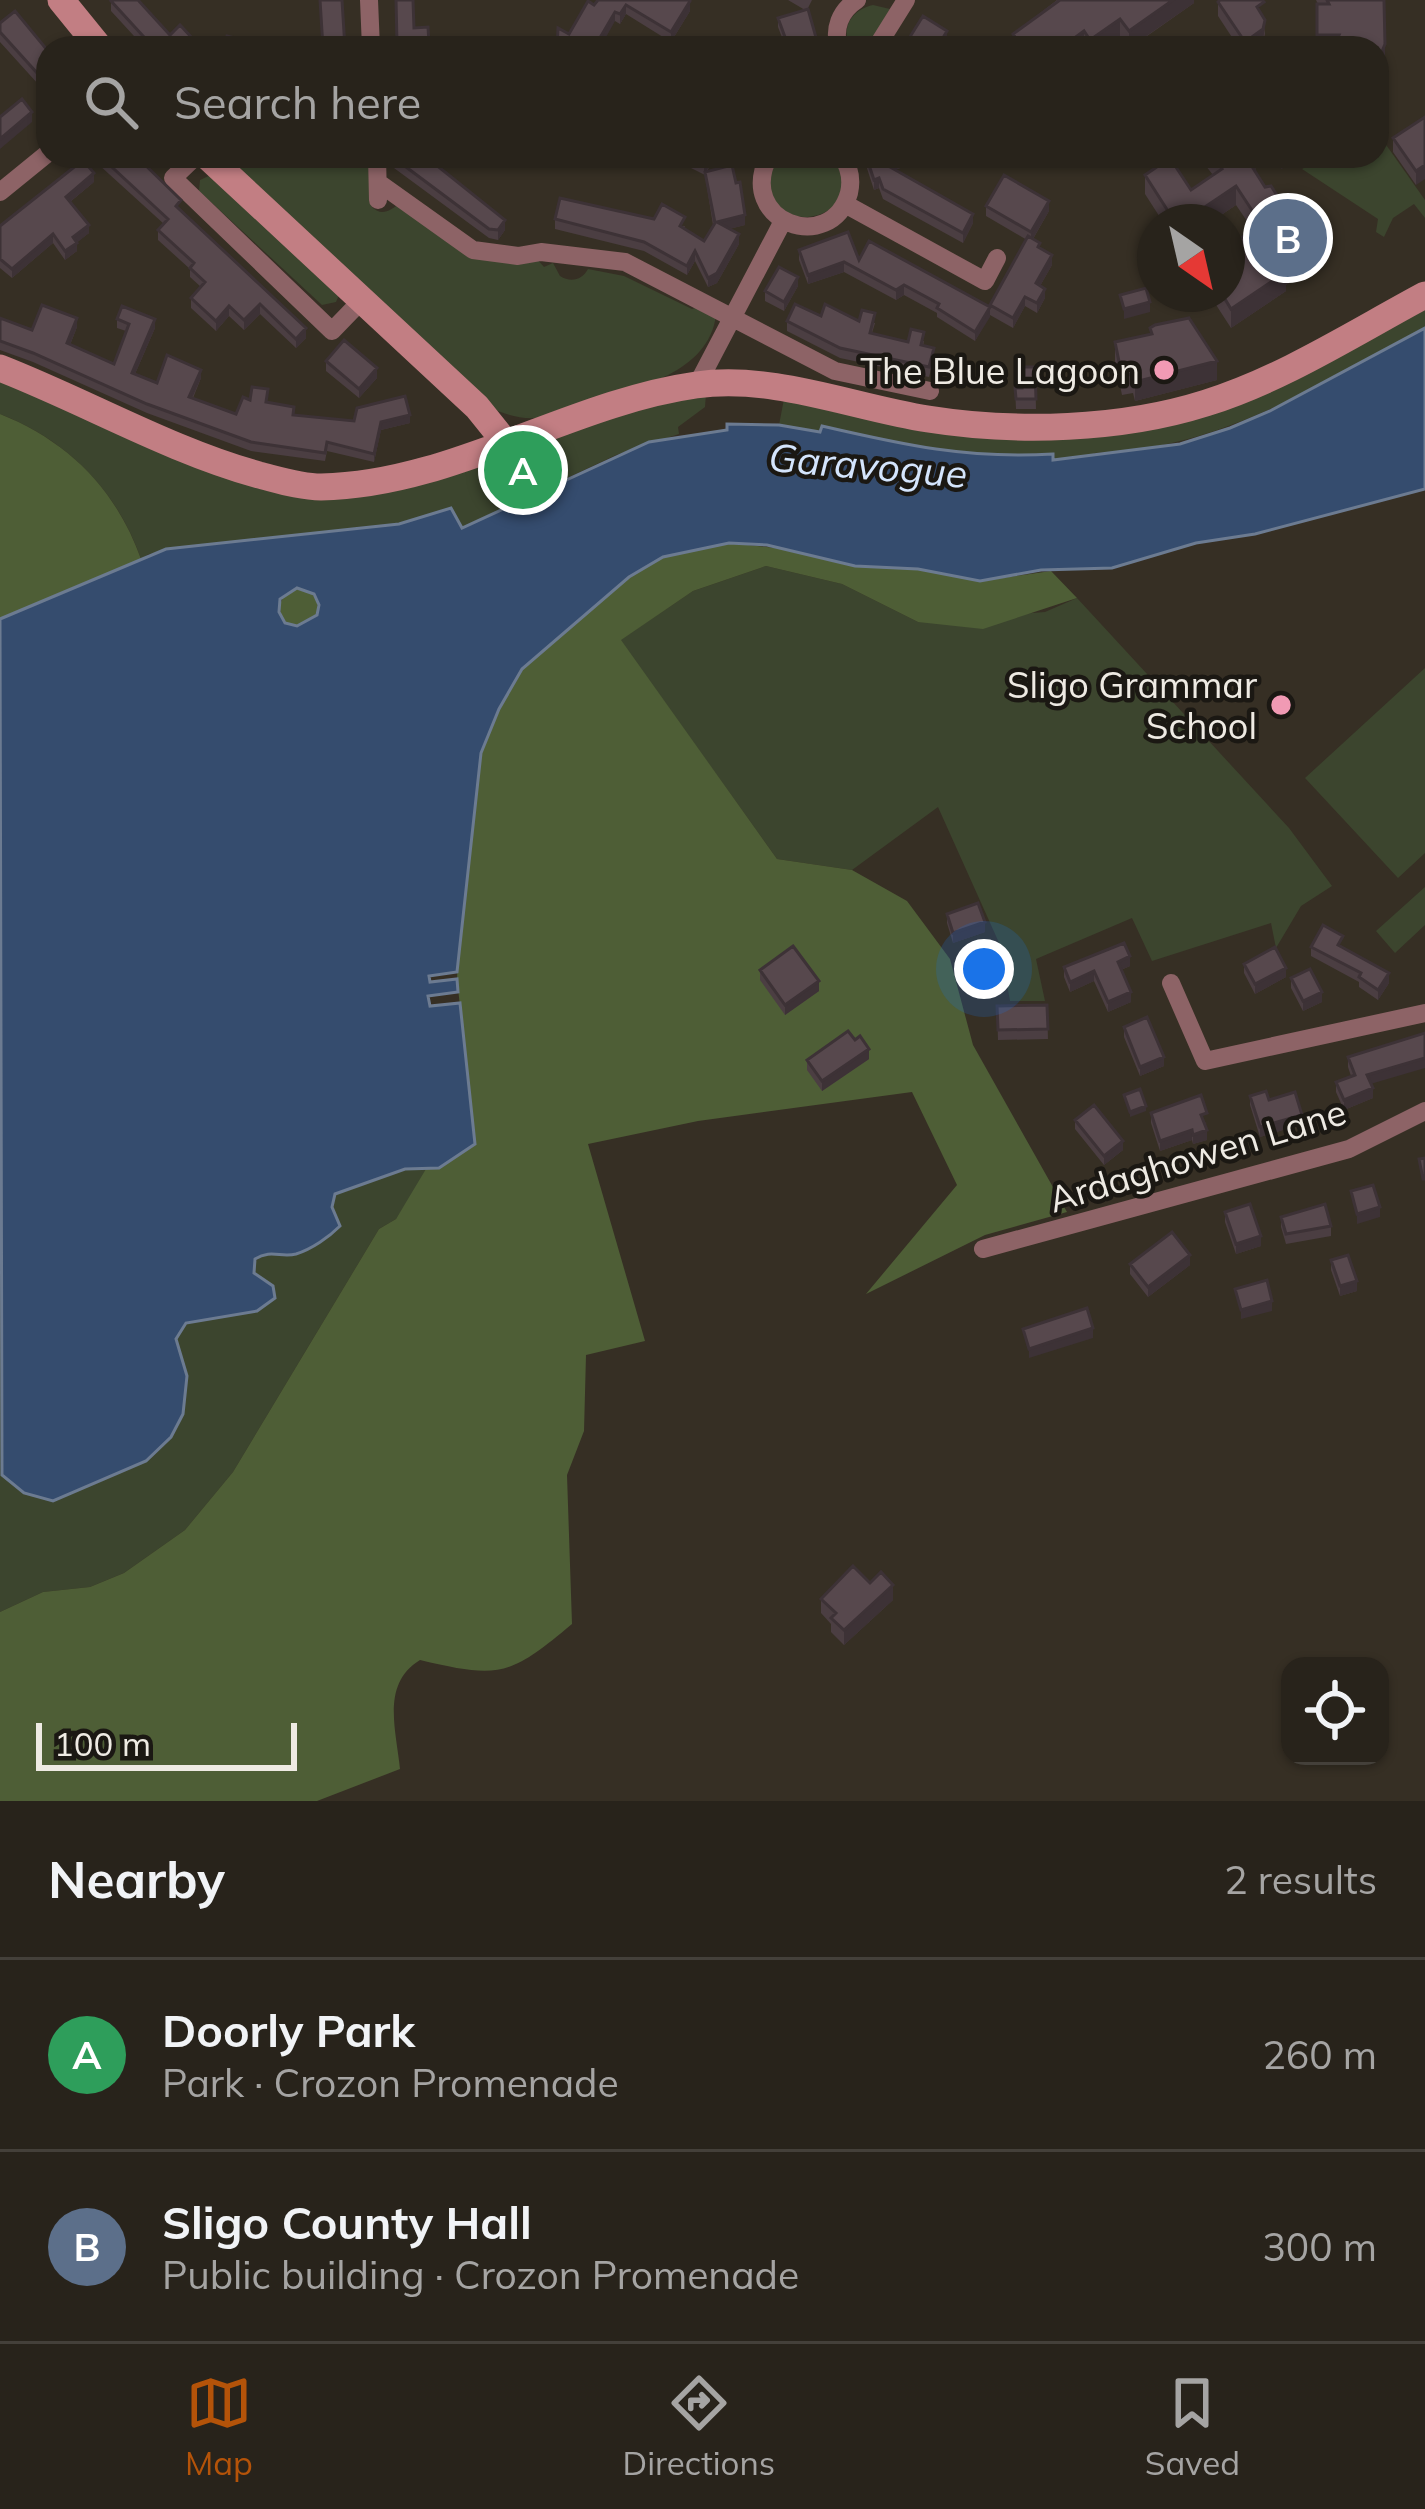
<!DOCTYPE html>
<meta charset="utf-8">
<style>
:root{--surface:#28231b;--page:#302b24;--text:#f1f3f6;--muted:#a5a4a3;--line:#44403a;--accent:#b45309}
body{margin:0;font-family:Mulish,sans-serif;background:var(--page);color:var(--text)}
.controls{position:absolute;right:36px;bottom:36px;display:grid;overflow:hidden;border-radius:24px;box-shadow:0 3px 9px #0004}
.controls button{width:108px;height:108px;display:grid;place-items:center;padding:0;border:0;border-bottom:3px solid var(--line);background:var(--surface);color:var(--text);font:60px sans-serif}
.compass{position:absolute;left:1137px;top:204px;width:108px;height:108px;border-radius:50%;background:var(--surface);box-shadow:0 3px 9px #0004;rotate:146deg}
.scale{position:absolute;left:36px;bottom:30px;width:261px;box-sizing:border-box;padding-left:12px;border:6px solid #eeeae3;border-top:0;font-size:33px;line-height:42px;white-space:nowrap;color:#eeeae3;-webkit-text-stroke:9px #1b1813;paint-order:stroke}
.you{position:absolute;left:984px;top:969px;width:42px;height:42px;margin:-30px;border:9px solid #fff;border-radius:50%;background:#1a73e8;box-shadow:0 0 0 18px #1a73e833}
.badge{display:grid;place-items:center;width:78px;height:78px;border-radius:50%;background:var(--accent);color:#fff;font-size:39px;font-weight:700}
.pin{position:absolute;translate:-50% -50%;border:6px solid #fff;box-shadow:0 3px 12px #0006}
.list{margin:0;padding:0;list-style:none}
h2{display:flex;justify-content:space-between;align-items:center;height:156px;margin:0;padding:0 48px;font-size:51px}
h2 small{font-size:39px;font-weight:400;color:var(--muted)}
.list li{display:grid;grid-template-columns:78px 1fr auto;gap:36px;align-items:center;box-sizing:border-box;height:192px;padding:0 48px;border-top:3px solid var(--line)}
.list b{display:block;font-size:45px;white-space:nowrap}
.list p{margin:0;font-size:39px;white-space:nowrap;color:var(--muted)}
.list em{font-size:39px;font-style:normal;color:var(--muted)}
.icon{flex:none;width:66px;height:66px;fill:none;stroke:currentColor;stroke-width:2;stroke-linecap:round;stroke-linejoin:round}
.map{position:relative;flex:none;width:1425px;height:1801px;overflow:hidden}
.search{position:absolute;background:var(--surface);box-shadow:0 3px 9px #0004;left:36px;right:36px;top:36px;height:132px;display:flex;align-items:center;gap:30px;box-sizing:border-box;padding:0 42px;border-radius:36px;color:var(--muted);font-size:45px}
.sheet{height:540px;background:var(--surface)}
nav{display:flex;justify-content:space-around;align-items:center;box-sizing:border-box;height:168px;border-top:3px solid var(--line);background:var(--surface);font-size:33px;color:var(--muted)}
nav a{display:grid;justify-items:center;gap:6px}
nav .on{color:var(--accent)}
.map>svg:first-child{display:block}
.green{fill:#3c452e}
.forest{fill:#4e5e36}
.water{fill:#354c6e;stroke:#6c7b91;stroke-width:3;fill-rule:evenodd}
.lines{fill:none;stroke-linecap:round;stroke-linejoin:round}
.street{stroke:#8d6366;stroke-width:18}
.secondary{stroke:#c27e83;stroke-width:27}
.wall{fill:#4b3e42}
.shaded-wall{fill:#3d3236}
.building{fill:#57484d;stroke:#3d3236;stroke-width:3}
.poi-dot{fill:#f19ab4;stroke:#1b1813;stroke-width:4.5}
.labels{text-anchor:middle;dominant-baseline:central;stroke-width:9;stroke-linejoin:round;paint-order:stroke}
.poi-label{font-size:36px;fill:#eeeae3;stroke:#1b1813;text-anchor:end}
.street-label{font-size:36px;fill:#eeeae3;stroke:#1b1813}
.water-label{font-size:39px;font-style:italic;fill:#d4e5fd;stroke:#1b1813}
</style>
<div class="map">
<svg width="1425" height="1801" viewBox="0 0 1425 1801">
<rect width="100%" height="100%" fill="#362f24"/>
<!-- green -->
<path class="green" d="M 873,5 L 890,9 L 867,48 L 849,48 C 842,27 851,10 873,5 Z
M 1377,132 L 1425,200 L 1425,218 L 1414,204 L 1393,218 L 1384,237 L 1376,232 L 1378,219 L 1302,169 L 1323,156 L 1377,156 Z
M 219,156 L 369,156 L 371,206 C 381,217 390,211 400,203 L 464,254 L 536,258 L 544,267 L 553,263 L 560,276 C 571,283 582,280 588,269 L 624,276 L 692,309 L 701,306 L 716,315 C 709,373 637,388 591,402 C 573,407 554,416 536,418 C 519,419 505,414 490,408 Z
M 780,156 L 833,156 C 877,222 764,240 770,182 C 772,171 772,165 780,156 Z
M 213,174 L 339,295 L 336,302 L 322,305 L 199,191 L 200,180 Z
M 1425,306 L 1425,328 C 1319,385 1218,450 1094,453 L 1094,458 L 1053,461 L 1052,454 C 965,459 905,445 821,427 L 820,432 L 779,425 L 784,399 L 1158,425 Z
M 0,378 L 289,493 L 706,394 L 705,407 L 678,427 L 679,434 L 616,455 L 461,528 L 451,508 L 399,524 L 149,554 L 141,559 C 117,490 67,440 0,414 Z
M 766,566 L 842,584 L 918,622 L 1045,612 L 1077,598 L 1289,828 L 1332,886 L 1301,906 L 1276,948 L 1271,923 L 1152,961 L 1132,918 L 1036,959 L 1045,1001 L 1010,1001 L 1000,945 L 938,807 L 852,870 L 777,859 L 620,640 L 693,591 Z
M 1425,668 L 1425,853 L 1398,878 L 1305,778 Z
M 1425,887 L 1425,925 L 1395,953 L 1376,931 Z
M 438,1155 L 396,1219 L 379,1229 L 233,1472 L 185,1530 L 124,1573 L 90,1587 L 43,1592 L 0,1612 L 0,1223 L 176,1339 L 186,1323 L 266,1252 L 321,1189 Z"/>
<!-- forest -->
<path class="forest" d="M 0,414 C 68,441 116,489 141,559 L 0,619 Z
M 729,543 L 795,550 L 855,566 L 918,569 L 980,581 L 1051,571 L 1077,598 L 983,629 L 918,622 L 842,584 L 766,566 L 693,591 L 621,640 L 777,859 L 852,870 L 907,901 L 950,959 L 973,1045 L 1067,1212 L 985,1235 L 866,1294 L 957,1185 L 912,1092 L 698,1121 L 588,1144 L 645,1341 L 586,1355 L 584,1431 L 567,1475 L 572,1624 C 510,1676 500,1679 420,1660 C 381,1684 396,1729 400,1769 L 317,1801 L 0,1801 L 0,1612 L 43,1592 L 90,1587 L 124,1573 L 185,1530 L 233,1472 L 379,1229 L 396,1219 L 426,1169 L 439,1168 L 475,1144 L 457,979 L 459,926 L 481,753 L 499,709 L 522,669 L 629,577 L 663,557 Z
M280 608a19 19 0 1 1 38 0a19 19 0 1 1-38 0Z"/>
<!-- water -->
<path class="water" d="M 1425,328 L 1425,489 L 1255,534 L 1196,543 L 1112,568 L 1041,570 L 980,581 L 918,569 L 855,566 L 767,545 L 729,543 L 663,557 L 629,577 L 522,669 L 499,709 L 481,753 L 457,972 L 429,976 L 430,982 L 457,979 L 458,992 L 428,996 L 430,1006 L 460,1003 L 475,1144 L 439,1168 L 405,1169 L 335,1194 L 332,1207 L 340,1226 C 329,1237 312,1249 296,1254 C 281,1258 271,1249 255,1259 L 254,1273 L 273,1286 L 275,1298 L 257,1311 L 186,1323 L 176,1339 L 187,1376 L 183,1414 L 171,1437 L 146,1461 L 53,1501 L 24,1493 L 2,1475 L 0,619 L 166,549 L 399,524 L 451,508 L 462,528 L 649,442 L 727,430 L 727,424 L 779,425 L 820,432 L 822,426 C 904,445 967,459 1053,454 L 1053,460 L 1180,444 L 1230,428 L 1270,411 ZM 297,588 L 314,594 L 319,605 L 317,615 L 297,626 L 285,623 L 279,612 L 280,599 Z"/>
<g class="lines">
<!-- street -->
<path class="street" d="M 369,0 L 371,48
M 839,48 C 833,29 840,11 857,0
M 876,48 L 906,0
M 196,156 L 173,178 L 332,331 L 361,301
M 377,156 L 378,200
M 769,156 C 735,222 831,256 849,193 C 852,180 850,168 842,156
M 379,183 L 473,250 L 518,256 L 541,252 L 625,262 L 835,371 L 930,391
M 0,192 L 48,153
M 845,204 L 985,281 L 997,258
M 697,385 L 783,221
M 1171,983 L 1205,1061 L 1425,1013
M 983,1249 L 1349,1149 L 1425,1111"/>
<!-- secondary -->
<path class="secondary" d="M 61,0 L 100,48
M 207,156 L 477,407 L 506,443
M 0,368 C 87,402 169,450 259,475 C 279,480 301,487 321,487 C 451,485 569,403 696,385 C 774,374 852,407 928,419 C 1016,433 1121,430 1206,403 C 1283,379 1354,333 1425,295"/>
</g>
<!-- wall -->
<path class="wall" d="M 396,0 L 414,28 L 428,27 L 429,48 L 397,48 Z
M 598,0 L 690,11 L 671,42 L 626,14 L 620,24 L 615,21 L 569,34 Z
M 788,0 L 812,0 L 807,10 L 819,48 L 786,48 L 778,27 L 778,18 L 805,10 Z
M 1057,0 L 1194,0 L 1194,3 L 1130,48 L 1120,37 L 1104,48 L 1013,48 L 1013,34 Z
M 1316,0 L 1384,0 L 1385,60 L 1377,48 L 1317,48 L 1317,4 L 1318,4 Z
M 111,1 L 170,35 L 194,48 L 145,48 L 111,11 Z
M 1218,2 L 1263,17 L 1265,34 L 1263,44 L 1257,48 L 1239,48 L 1218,16 Z
M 0,23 L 48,51 L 48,95 L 0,42 Z
M 1425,117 L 1416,185 L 1393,152 L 1393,138 Z
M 98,156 L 136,156 L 180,210 L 306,338 L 296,348 L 260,314 L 244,330 L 229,316 L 216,331 L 191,308 L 191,298 L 201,287 L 190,277 L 190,269 L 158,240 L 158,230 L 164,224 L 98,164 Z
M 603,156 L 622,156 L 617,165 Z
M 667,156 L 714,156 L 707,172 L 745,225 L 729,229 L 739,244 L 717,283 L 708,287 L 695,261 L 687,275 L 644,251 L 555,229 L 555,219 L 685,226 L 684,228 L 704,241 L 713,225 L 705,175 Z
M 863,156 L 927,156 L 927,160 L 894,170 L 973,223 L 963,243 L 883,199 L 879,188 L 874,190 Z
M 1198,156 L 1254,156 L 1256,173 L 1265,187 L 1297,226 L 1297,212 L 1323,248 L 1323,266 L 1296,271 L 1296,278 L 1286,285 L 1286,291 L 1231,328 L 1209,294 L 1227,294 L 1231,245 L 1253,230 L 1236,205 L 1214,220 L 1215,222 L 1163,222 L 1145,194 L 1145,175 L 1191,190 L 1213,175 Z
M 394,158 L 505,230 L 498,240 L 489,238 L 394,168 Z
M 94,182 L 70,202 L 89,233 L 77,242 L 77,251 L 65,260 L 53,243 L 12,278 L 0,268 L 0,226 Z
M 986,206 L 1049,211 L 1033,239 L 1052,265 L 1040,286 L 1045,298 L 1037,313 L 1025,306 L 1013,328 L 990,315 L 975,341 L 937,317 L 937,313 L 904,295 L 896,300 L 844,272 L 808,284 L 799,260 L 799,250 L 859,260 L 990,307 L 1027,240 L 986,216 Z
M 798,286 L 784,311 L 765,301 L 765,291 Z
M 821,316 L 875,323 L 872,333 L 908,342 L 924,341 L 923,346 L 934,358 L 929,377 L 840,358 L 787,331 L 787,321 Z
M 0,318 L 32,330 L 77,327 L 70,345 L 114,364 L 126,331 L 117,328 L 117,319 L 155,328 L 135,374 L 157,383 L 201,378 L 193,398 L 236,414 L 250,400 L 267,402 L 293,415 L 354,421 L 410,423 L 381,430 L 374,462 L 327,451 L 325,461 L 251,451 L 147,413 L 33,362 L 0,350 Z
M 1150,328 L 1217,380 L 1135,401 L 1133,393 L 1122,395 L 1115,361 L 1115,342 L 1150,334 Z
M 326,361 L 377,378 L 359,398 L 326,371 Z
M 1035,367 L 1036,409 L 1016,409 L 1015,388 L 1021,388 Z
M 947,914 L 985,932 L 953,943 L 947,923 Z
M 1343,946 L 1342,947 L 1389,983 L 1378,1000 L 1359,987 L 1359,982 L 1311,956 L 1311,947 Z
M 1244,964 L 1286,977 L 1255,994 L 1244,973 Z
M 1130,966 L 1121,970 L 1131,1002 L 1108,1012 L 1094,981 L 1070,992 L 1064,977 L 1064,967 Z
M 760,970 L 819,991 L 785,1015 L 760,980 Z
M 1291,978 L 1322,1002 L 1303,1011 L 1291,988 Z
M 1047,1005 L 1048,1039 L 998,1040 L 997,1006 Z
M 1124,1027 L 1164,1066 L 1140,1076 L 1124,1037 Z
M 855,1040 L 869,1059 L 822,1091 L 807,1070 L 807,1060 Z
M 1348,1057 L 1371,1084 L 1373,1098 L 1344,1110 L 1336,1092 L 1336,1082 L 1351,1076 L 1348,1067 Z
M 1250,1096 L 1269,1100 L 1302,1124 L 1260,1137 L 1250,1105 Z
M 1151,1113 L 1207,1123 L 1204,1124 L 1207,1140 L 1193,1144 L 1192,1140 L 1160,1151 L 1151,1123 Z
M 1075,1120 L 1123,1150 L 1104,1165 L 1075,1129 Z
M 1225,1212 L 1261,1246 L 1236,1254 L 1225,1222 Z
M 1281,1217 L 1331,1226 L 1331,1236 L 1286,1244 L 1281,1227 Z
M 1331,1260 L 1357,1291 L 1340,1296 L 1331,1270 Z
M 1130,1264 L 1190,1265 L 1148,1297 L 1130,1274 Z
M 870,1583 L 893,1600 L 844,1645 L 831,1632 L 831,1624 L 821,1613 L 821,1599 Z"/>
<!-- shaded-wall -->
<path class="shaded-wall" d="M 1173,0 L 1194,0 L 1194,3 L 1129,48 L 1129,31 Z
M 690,1 L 690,11 L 671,42 L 671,32 Z
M 626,5 L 626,14 L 620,24 L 620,14 Z
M 615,12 L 615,21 L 600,48 L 594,48 Z
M 1120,19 L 1120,37 L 1104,48 L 1090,48 L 1090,40 Z
M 1265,20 L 1263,44 L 1257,48 L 1245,48 L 1245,42 Z
M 947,31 L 947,40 L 943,48 L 937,48 Z
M 1084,31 L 1084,48 L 1061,48 Z
M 1385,44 L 1385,60 L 1377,80 L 1377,64 Z
M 32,112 L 32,122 L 0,149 L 0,139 Z
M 710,156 L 714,156 L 704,176 L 704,166 Z
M 907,156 L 927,156 L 927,160 L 883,173 L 883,163 Z
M 1281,156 L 1311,156 L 1281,169 Z
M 1425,165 L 1425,179 L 1416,185 L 1416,171 Z
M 94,173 L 94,182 L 66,205 L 66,197 Z
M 879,178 L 879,188 L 874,190 L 874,180 Z
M 1236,186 L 1236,205 L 1211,222 L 1205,207 Z
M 1049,201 L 1049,211 L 1031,242 L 1031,232 Z
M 973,214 L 973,223 L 963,243 L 963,233 Z
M 745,215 L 745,225 L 717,232 L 717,222 Z
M 505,220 L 505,230 L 498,240 L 498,230 Z
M 89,225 L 89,233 L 73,246 L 73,237 Z
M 53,234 L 53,243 L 12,278 L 12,269 Z
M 739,234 L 739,244 L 717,283 L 708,287 L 708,278 Z
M 77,243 L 77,251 L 65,260 L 65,251 Z
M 695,251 L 695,261 L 687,275 L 687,266 Z
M 1052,255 L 1052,265 L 1036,293 L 1036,283 Z
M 1296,259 L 1296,278 L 1286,285 L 1286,291 L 1231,328 L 1231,309 Z
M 844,262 L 844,272 L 808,284 L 808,275 Z
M 798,277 L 798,286 L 784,311 L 784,302 Z
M 904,285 L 904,295 L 896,300 L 896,290 Z
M 1045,289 L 1045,298 L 1037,313 L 1037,303 Z
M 1025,297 L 1025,306 L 1013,328 L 1013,318 Z
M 1150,302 L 1150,312 L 1124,319 L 1124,309 Z
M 260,304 L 260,314 L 244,330 L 244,320 Z
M 229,306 L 229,316 L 216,331 L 216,321 Z
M 990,307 L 990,317 L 975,341 L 975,332 Z
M 77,318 L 77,327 L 67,352 L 67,343 Z
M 155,319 L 155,328 L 132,381 L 132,373 Z
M 306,328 L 306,338 L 296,348 L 296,339 Z
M 1217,361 L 1217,380 L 1135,401 L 1135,382 Z
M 377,368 L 377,378 L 359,398 L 359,389 Z
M 201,370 L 201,378 L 189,405 L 189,397 Z
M 410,415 L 410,423 L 381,430 L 374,462 L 374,454 L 381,422 Z
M 985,922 L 985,932 L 953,943 L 953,933 Z
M 1130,956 L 1130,966 L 1118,971 L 1118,962 Z
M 1286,968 L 1286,977 L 1255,994 L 1255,984 Z
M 1094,971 L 1094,981 L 1070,992 L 1070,982 Z
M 1389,973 L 1389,983 L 1378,1000 L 1378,990 Z
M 819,981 L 819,991 L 785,1015 L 785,1005 Z
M 1131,992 L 1131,1002 L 1108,1012 L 1108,1002 Z
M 1322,992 L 1322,1002 L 1303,1011 L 1303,1001 Z
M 869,1049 L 869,1059 L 822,1091 L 822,1081 Z
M 1164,1057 L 1164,1066 L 1140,1076 L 1140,1067 Z
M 1425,1058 L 1425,1068 L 1367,1085 L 1367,1075 Z
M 1373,1088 L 1373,1098 L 1344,1110 L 1344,1100 Z
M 1146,1106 L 1146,1111 L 1130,1117 L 1130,1112 Z
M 1302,1115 L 1302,1124 L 1260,1137 L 1260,1127 Z
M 1192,1130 L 1192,1140 L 1160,1151 L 1160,1141 Z
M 1207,1130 L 1207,1140 L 1193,1144 L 1193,1135 Z
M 1123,1141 L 1123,1150 L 1104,1165 L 1104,1156 Z
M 1380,1207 L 1380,1217 L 1357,1224 L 1357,1214 Z
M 1261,1236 L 1261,1246 L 1236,1254 L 1236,1244 Z
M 1190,1255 L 1190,1265 L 1148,1297 L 1148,1287 Z
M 1357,1281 L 1357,1291 L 1340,1296 L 1340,1286 Z
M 1272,1301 L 1272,1311 L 1241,1319 L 1241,1310 Z
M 1093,1328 L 1093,1338 L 1029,1358 L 1029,1349 Z
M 893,1585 L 893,1600 L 844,1645 L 844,1630 Z"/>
<!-- building -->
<path class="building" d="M 113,0 L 138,0 L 170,35 L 180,25 L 194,40 L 186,48 L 154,48 L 111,1 Z
M 320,0 L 342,0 L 345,48 L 323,48 Z
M 396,0 L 413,0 L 414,28 L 428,27 L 429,43 L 397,44 Z
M 598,0 L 689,0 L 690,1 L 671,32 L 626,5 L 620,14 L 615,12 L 594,48 L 557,48 L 558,28 L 569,34 L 588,1 L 594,5 Z
M 1060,0 L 1173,0 L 1129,31 L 1120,19 L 1090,40 L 1084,31 L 1061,48 L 1023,48 L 1013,34 Z
M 1220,0 L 1262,0 L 1264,2 L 1257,7 L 1265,20 L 1263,29 L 1245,42 L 1218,2 Z
M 1327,0 L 1384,0 L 1385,44 L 1377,64 L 1377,48 L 1333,48 L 1339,35 L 1317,35 L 1317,4 L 1329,4 Z
M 808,9 L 819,48 L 789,48 L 778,18 Z
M 15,11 L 48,51 L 48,85 L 0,32 L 0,23 Z
M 923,16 L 947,31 L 937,48 L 903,48 Z
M 227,36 L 251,42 L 250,48 L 224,48 Z
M 22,99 L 32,112 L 0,139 L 0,117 Z
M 1425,117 L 1425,165 L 1416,171 L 1393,138 Z
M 100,156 L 136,156 L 181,200 L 176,206 L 306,328 L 296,339 L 260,304 L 244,320 L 229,306 L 216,321 L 191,298 L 205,282 L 190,268 L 194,263 L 158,230 L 168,219 Z
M 395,156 L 425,156 L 505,220 L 498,230 L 489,229 L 394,158 Z
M 685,156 L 710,156 L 704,166 Z
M 866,156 L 907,156 L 883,163 L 973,214 L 963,233 L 883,189 L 879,178 L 874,180 Z
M 1212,156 L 1254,156 L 1256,161 L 1253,168 L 1265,187 L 1271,186 L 1304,237 L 1297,212 L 1316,208 L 1323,248 L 1295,253 L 1296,259 L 1283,268 L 1286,272 L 1231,309 L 1222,294 L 1227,294 L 1227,239 L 1231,245 L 1261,224 L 1236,186 L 1205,207 L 1215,222 L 1175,222 L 1145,175 L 1170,158 L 1191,190 L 1222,169 Z
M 83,160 L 94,173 L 66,197 L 89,225 L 73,237 L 77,243 L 65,251 L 53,234 L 12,269 L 0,259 L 0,226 Z
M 732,165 L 736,183 L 740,182 L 745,215 L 717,222 L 739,234 L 717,273 L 708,278 L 695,251 L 687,266 L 644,242 L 555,219 L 560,198 L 654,219 L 662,204 L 685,217 L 680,226 L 704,241 L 715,223 L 705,172 Z
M 1004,175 L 1049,201 L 1031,232 L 986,206 Z
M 848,232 L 859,260 L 869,241 L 990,307 L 975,332 L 937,308 L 939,304 L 904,285 L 896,290 L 844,262 L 808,275 L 799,250 Z
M 1028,236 L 1040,243 L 1038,247 L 1052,255 L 1036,283 L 1045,289 L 1037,303 L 1025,297 L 1013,318 L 990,305 Z
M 779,267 L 798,277 L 784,302 L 765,291 Z
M 1146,288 L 1150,302 L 1124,309 L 1120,295 Z
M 795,304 L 821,316 L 825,304 L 859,321 L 862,310 L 875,313 L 870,333 L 908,342 L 911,329 L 924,332 L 921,345 L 934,348 L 929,367 L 840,348 L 787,321 Z
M 42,305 L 77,318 L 67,343 L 114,364 L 129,324 L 117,319 L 122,306 L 155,319 L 132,373 L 157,383 L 167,355 L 201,370 L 189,397 L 236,414 L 243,397 L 250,400 L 252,387 L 268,389 L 266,402 L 294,407 L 293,415 L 354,421 L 357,408 L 405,396 L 410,415 L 381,422 L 374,454 L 327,442 L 325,453 L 251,442 L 147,404 L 33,353 L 0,341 L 0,318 L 32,330 Z
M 1189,318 L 1217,361 L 1135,382 L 1133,374 L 1122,376 L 1115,342 L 1152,334 L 1150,328 L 1155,325 Z
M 344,340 L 377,368 L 359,389 L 326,361 Z
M 1021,367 L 1035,367 L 1036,399 L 1016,399 L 1015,388 L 1022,388 Z
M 978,903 L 985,922 L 953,933 L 947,914 Z
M 1323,925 L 1343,936 L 1338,945 L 1389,973 L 1378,990 L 1359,977 L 1361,973 L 1311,947 Z
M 1124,943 L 1130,956 L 1118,962 L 1131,992 L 1108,1002 L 1094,971 L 1070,982 L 1064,967 Z
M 793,946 L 819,981 L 785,1005 L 760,970 Z
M 1275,947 L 1286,968 L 1255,984 L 1244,964 Z
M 1310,969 L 1322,992 L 1303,1001 L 1291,978 Z
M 1047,1005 L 1048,1029 L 998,1030 L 997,1006 Z
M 1147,1017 L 1164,1057 L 1140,1067 L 1124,1027 Z
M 848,1031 L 855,1040 L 860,1036 L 869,1049 L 822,1081 L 807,1060 Z
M 1425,1033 L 1425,1058 L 1367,1075 L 1373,1088 L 1344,1100 L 1336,1082 L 1355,1075 L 1348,1057 Z
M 1140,1089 L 1146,1106 L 1130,1112 L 1124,1095 Z
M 1266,1091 L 1269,1100 L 1295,1092 L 1302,1115 L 1260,1127 L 1250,1096 Z
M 1201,1095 L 1207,1113 L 1201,1115 L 1207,1130 L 1193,1135 L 1192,1130 L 1160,1141 L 1151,1113 Z
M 1094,1105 L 1123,1141 L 1104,1156 L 1075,1120 Z
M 1425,1158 L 1425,1179 L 1423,1179 L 1419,1159 Z
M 1373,1185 L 1380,1207 L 1357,1214 L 1351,1191 Z
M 1250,1204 L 1261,1236 L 1236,1244 L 1225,1212 Z
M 1325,1204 L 1331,1226 L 1286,1234 L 1281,1217 Z
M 1172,1232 L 1190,1255 L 1148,1287 L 1130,1264 Z
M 1348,1255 L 1357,1281 L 1340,1286 L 1331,1260 Z
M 1267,1280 L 1272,1301 L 1241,1310 L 1235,1289 Z
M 1087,1308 L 1093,1328 L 1029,1349 L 1023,1329 Z
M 853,1566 L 870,1583 L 881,1572 L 893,1585 L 844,1630 L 831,1618 L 836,1613 L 821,1599 Z"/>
<!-- markers -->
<g class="poi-dot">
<circle cx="1164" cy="370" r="12"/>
<circle cx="1281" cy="705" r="12"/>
</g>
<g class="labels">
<!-- poi labels -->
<g class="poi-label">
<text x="1140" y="370">The Blue Lagoon</text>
<text x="1257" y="684">Sligo Grammar<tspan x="1257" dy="41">School</tspan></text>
</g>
<!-- street labels -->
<g class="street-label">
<text transform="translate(1197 1155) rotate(-17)">Ardaghowen Lane</text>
</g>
<!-- water labels -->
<g class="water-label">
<text transform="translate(868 465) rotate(5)">Garavogue</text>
</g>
</g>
</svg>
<div class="controls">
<button><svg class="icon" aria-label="locate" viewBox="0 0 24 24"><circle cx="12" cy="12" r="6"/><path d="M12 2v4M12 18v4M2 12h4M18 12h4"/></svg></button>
</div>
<svg class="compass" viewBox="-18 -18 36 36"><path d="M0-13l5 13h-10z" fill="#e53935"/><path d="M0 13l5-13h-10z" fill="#a5a4a3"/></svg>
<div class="scale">100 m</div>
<div class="you"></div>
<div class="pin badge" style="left:523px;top:470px;background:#2e9e5b">A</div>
<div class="pin badge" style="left:1288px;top:238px;background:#5c6f8a">B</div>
<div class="search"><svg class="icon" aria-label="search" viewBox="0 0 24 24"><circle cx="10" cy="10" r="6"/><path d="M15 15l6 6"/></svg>Search here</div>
</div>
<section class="sheet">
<h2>Nearby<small>2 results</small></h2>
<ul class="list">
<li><span class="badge" style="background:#2e9e5b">A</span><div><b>Doorly Park</b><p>Park · Crozon Promenade</p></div><em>260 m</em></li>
<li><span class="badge" style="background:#5c6f8a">B</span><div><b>Sligo County Hall</b><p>Public building · Crozon Promenade</p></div><em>300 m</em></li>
</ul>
</section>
<nav>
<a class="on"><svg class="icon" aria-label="map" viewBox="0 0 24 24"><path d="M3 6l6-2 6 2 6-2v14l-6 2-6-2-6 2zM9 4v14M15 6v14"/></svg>Map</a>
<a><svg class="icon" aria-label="directions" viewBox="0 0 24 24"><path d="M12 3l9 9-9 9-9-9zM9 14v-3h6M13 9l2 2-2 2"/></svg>Directions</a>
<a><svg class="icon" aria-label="saved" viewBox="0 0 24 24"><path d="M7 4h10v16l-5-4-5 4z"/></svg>Saved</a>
</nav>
